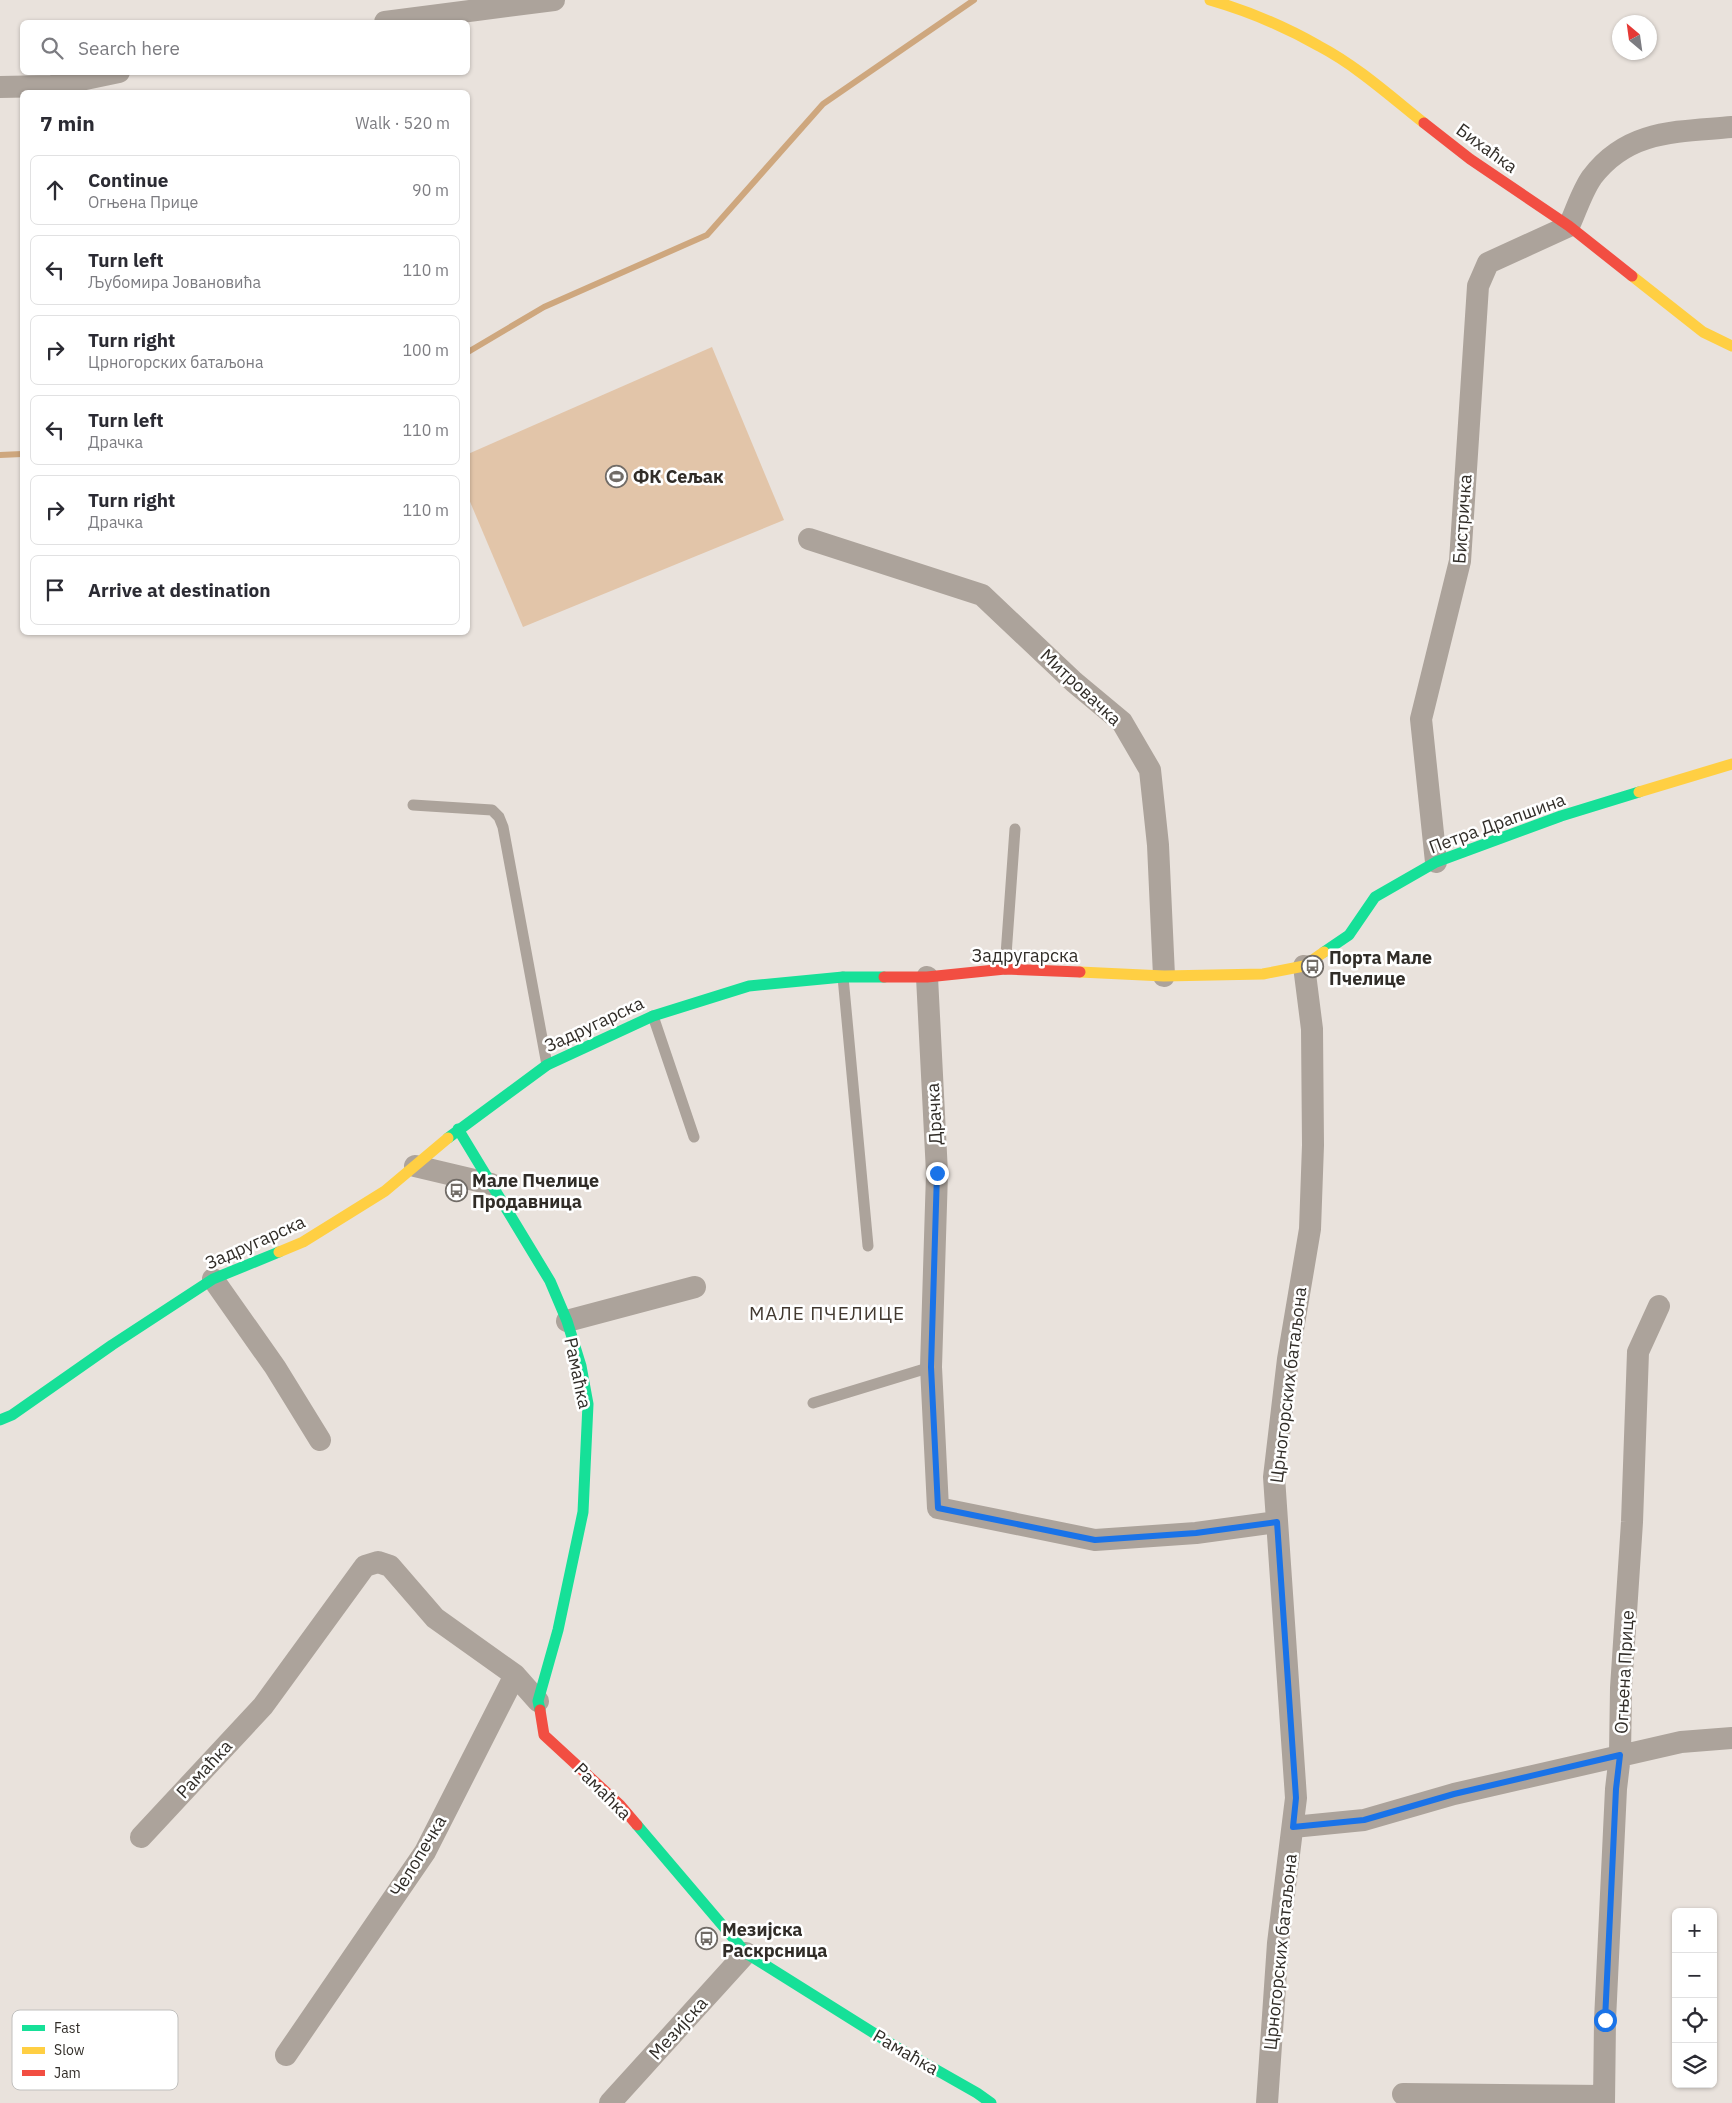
<!DOCTYPE html>
<meta charset="utf-8">
<style>
:root{--surface:#fff;--page:#f7f7f7;--text:#2b2b33;--muted:#7c7c81;--line:#e1e1e2}
body{margin:0;font-family:"IBM Plex Sans",sans-serif;background:var(--page);color:var(--text)}
.controls{position:absolute;right:15px;bottom:15px;display:grid;overflow:hidden;border-radius:8px;box-shadow:0 1px 4px #0004}
.controls button{width:45px;height:45px;display:grid;place-items:center;padding:0;border:0;border-bottom:1px solid var(--line);background:var(--surface);color:var(--text);font:25px sans-serif}
.compass{position:absolute;left:1612px;top:15px;width:45px;height:45px;border-radius:50%;background:var(--surface);box-shadow:0 1px 4px #0004;rotate:331deg}
.stop{position:absolute;width:15px;height:15px;margin:-11px;border:4px solid #1a73e8;border-radius:50%;background:#fff}
.stop.end{background:#1a73e8;border-color:#fff;box-shadow:0 1px 5px #0008}
.list{margin:0;padding:0;list-style:none}
h2{display:flex;justify-content:space-between;align-items:center;height:65px;margin:0;padding:0 20px;font-size:21px}
h2 small{font-size:16px;font-weight:400;color:var(--muted)}
.list li{display:grid;grid-template-columns:32px 1fr auto;gap:15px;align-items:center;box-sizing:border-box;height:70px;margin:0 10px 10px;padding:0 10px;border:1px solid var(--line);border-radius:8px}
.list b{display:block;font-size:19px;white-space:nowrap}
.list p{margin:0;font-size:16px;white-space:nowrap;color:var(--muted)}
.list em{font-size:16px;font-style:normal;color:var(--muted)}
.icon{flex:none;width:28px;height:28px;fill:none;stroke:currentColor;stroke-width:2;stroke-linecap:round;stroke-linejoin:round}
.map{position:relative;flex:none;width:1732px;height:2103px;overflow:hidden}
.search{position:absolute;background:var(--surface);box-shadow:0 1px 4px #0004;left:20px;top:20px;width:450px;height:55px;display:flex;align-items:center;gap:12px;box-sizing:border-box;padding:0 18px;border-radius:8px;color:var(--muted);font-size:19px}
.panel{position:absolute;background:var(--surface);box-shadow:0 1px 4px #0004;left:20px;top:90px;width:450px;height:545px;border-radius:8px}
.map>svg:first-child{display:block}
.grass{fill:#e2c5a9}
.lines{fill:none;stroke-linecap:round;stroke-linejoin:round}
.stream{stroke:#cea77e;stroke-width:6}
.lane{stroke:#aca39b;stroke-width:11}
.street{stroke:#aca39b;stroke-width:22}
.fast{stroke:#16e098;stroke-width:11}
.slow{stroke:#ffcf43;stroke-width:11}
.jam{stroke:#f24e42;stroke-width:11}
.route{stroke:#1a73e8;stroke-width:6}
.labels{text-anchor:middle;dominant-baseline:central;stroke-width:5;stroke-linejoin:round;paint-order:stroke}
.street-label{font-size:18px;fill:#312d28;stroke:#fff}
.poi-label{font-size:18px;font-weight:bold;fill:#312d28;stroke:#fff;text-anchor:start}
.neighbourhood-label{font-size:19px;letter-spacing:1px;fill:#423930;stroke:#fff}
.key{fill:#fff;stroke:#c1c0be;stroke-width:1}
.key-label{font-size:14px;fill:#312d28}
</style>
<div class="map">
<svg width="1732" height="2103" viewBox="0 0 1732 2103">
<rect width="100%" height="100%" fill="#e9e2dc"/>
<!-- grass -->
<path class="grass" d="M 712,347 L 784,520 L 523,627 L 468,497 L 468,454 Z"/>
<g class="lines">
<!-- stream -->
<path class="stream" d="M 468,352 L 544,307 L 707,235 L 823,104 L 974,0
M 0,455 L 22,454"/>
<!-- lane -->
<path class="lane" d="M 413,805 L 492,810 L 499,817 L 503,827 L 547,1065
M 1005,969 L 1015,829
M 843,977 L 868,1246
M 653,1016 L 694,1137
M 813,1403 L 931,1367"/>
<!-- street -->
<path class="street" d="M 385,22 L 554,0
M 0,87 L 52,86 L 119,72
M 809,539 L 982,595 L 1074,682 L 1122,722 L 1150,770 L 1158,845 L 1164,976
M 1436,862 L 1421,719 L 1460,561 L 1478,286 L 1488,263 L 1569,226 C 1576,211 1582,191 1592,177 C 1628,129 1678,132 1732,127
M 927,977 L 937,1173 L 931,1367 L 938,1508 L 1095,1540 L 1196,1533 L 1277,1522
M 415,1166 L 491,1184
M 213,1279 L 275,1367 L 320,1440
M 567,1321 L 695,1287
M 1293,1827 L 1364,1820 L 1454,1794 L 1681,1742 L 1732,1738
M 141,1837 L 263,1706 L 365,1566 L 378,1562 L 390,1566 L 435,1618 L 515,1675
M 286,2055 L 425,1852 L 515,1675 L 538,1701
M 1403,2094 L 1604,2096
M 610,2103 L 746,1953
M 1267,2103 L 1278,1943 L 1296,1798 L 1274,1477 L 1288,1359 L 1310,1229 L 1313,1145 L 1312,1029 L 1304,966
M 1604,2103 L 1605,2020 L 1616,1789 L 1620,1755 L 1621,1688 L 1632,1522 L 1638,1352 L 1659,1306"/>
<!-- fast -->
<path class="fast" d="M 1324,952 L 1349,935 L 1375,897 L 1436,862 L 1561,816 L 1639,792
M 458,1129 L 550,1281 L 567,1321 L 581,1366 L 588,1404 L 583,1512 L 558,1630 L 538,1701 L 540,1710
M 448,1138 L 547,1065 L 653,1016 L 749,986 L 843,977 L 884,977
M 0,1420 L 12,1415 L 112,1345 L 213,1279 L 279,1252
M 637,1825 L 746,1953 L 896,2047 L 977,2093 L 991,2103"/>
<!-- slow -->
<path class="slow" d="M 1210,0 C 1248,11 1284,26 1319,46 C 1357,66 1390,96 1424,123
M 1632,276 L 1703,332 L 1732,346
M 1639,792 L 1732,764
M 1080,972 L 1164,976 L 1263,974 L 1304,966 L 1324,952
M 279,1252 L 303,1242 L 385,1191 L 448,1138"/>
<!-- jam -->
<path class="jam" d="M 1424,123 L 1470,159 L 1569,226 L 1632,276
M 884,977 L 927,977 L 1005,969 L 1080,972
M 540,1710 L 544,1735 L 620,1805 L 637,1825"/>
</g>
<g class="lines">
<!-- route -->
<path class="route" d="M 937,1173 L 931,1367 L 938,1508 L 1095,1540 L 1196,1533 L 1277,1522 L 1296,1798 L 1293,1827 L 1364,1820 L 1454,1794 L 1620,1755 L 1616,1789 L 1605,2020"/>
</g>
<!-- icons -->
<defs>
<symbol id="stadium-ring" viewBox="-11 -11 22 22"><circle r="9.5" fill="#fff" stroke="#716c67" stroke-width="1.5"/><path d="M0-5a6.5 5 0 1 0 0 10a6.5 5 0 1 0 0-10ZM-3.5-1.8h7v3.6h-7Z" fill="#716c67"/></symbol>
<symbol id="bus-ring" viewBox="-11 -11 22 22"><circle r="9.5" fill="#fff" stroke="#716c67" stroke-width="1.5"/><path d="M-5-6H5V4H4V6H2V4H-2V6H-4V4H-5ZM-3.5-4V0h7V-4ZM-3.5 1.2v1.5H-2V1.2ZM2 1.2v1.5H3.5V1.2Z" fill="#716c67"/></symbol>
</defs>
<g fill-rule="evenodd">
<use href="#stadium-ring" x="604" y="464" width="25" height="25"/>
<use href="#bus-ring" x="1300" y="954" width="25" height="25"/>
<use href="#bus-ring" x="444" y="1178" width="25" height="25"/>
<use href="#bus-ring" x="694" y="1926" width="25" height="25"/>
</g>
<g class="labels">
<!-- street labels -->
<g class="street-label">
<text transform="translate(1487 148) rotate(36)">Бихаћка</text>
<text transform="translate(1462 519) rotate(-86)">Бистричка</text>
<text transform="translate(1081 687) rotate(43)">Митровачка</text>
<text transform="translate(1497 823) rotate(-20)">Петра Драпшина</text>
<text x="1025" y="955">Задругарска</text>
<text transform="translate(594 1024) rotate(-25)">Задругарска</text>
<text transform="translate(934 1114) rotate(-93)">Драчка</text>
<text transform="translate(255 1242) rotate(-24)">Задругарска</text>
<text transform="translate(578 1373) rotate(78)">Рамаћка</text>
<text transform="translate(1288 1385) rotate(-83)">Црногорских батаљона</text>
<text transform="translate(1624 1672) rotate(-87)">Огњена Прице</text>
<text transform="translate(204 1769) rotate(-47)">Рамаћка</text>
<text transform="translate(603 1791) rotate(45)">Рамаћка</text>
<text transform="translate(418 1856) rotate(-59)">Челопечка</text>
<text transform="translate(1280 1952) rotate(-84)">Црногорских батаљона</text>
<text transform="translate(678 2028) rotate(-48)">Мезијска</text>
<text transform="translate(906 2052) rotate(30)">Рамаћка</text>
</g>
<!-- poi labels -->
<g class="poi-label">
<text x="633" y="476">ФК Сељак</text>
<text x="1329" y="957">Порта Мале<tspan x="1329" dy="21">Пчелице</tspan></text>
<text x="472" y="1180">Мале Пчелице<tspan x="472" dy="21">Продавница</tspan></text>
<text x="722" y="1929">Мезијска<tspan x="722" dy="21">Раскрсница</tspan></text>
</g>
<!-- neighbourhood labels -->
<g class="neighbourhood-label">
<text x="827" y="1313">МАЛЕ ПЧЕЛИЦЕ</text>
</g>
</g>
<!-- legend -->
<rect x="12" y="2010" width="166" height="80" rx="8" class="key"/>
<rect x="22" y="2025" width="23" height="6" fill="#16e098"/>
<rect x="22" y="2047" width="23" height="7" fill="#ffcf43"/>
<rect x="22" y="2070" width="23" height="6" fill="#f24e42"/>
<g class="key-label">
<text x="54" y="2033">Fast</text>
<text x="54" y="2055">Slow</text>
<text x="54" y="2078">Jam</text>
</g>
</svg>
<div class="controls">
<button>+</button>
<button>−</button>
<button><svg class="icon" aria-label="locate" viewBox="0 0 24 24"><circle cx="12" cy="12" r="6"/><path d="M12 2v4M12 18v4M2 12h4M18 12h4"/></svg></button>
<button><svg class="icon" aria-label="layers" viewBox="0 0 24 24"><path d="M12 4l9 5-9 5-9-5zM3 14l9 5 9-5"/></svg></button>
</div>
<svg class="compass" viewBox="-18 -18 36 36"><path d="M0-13l5 13h-10z" fill="#e53935"/><path d="M0 13l5-13h-10z" fill="#7c7c81"/></svg>
<div class="stop" style="left:1605px;top:2020px"></div>
<div class="stop end" style="left:937px;top:1173px"></div>
<div class="search"><svg class="icon" aria-label="search" viewBox="0 0 24 24"><circle cx="10" cy="10" r="6"/><path d="M15 15l6 6"/></svg>Search here</div>
<section class="panel">
<h2>7 min<small>Walk · 520 m</small></h2>
<ul class="list">
<li><svg class="icon" aria-label="ahead" viewBox="0 0 24 24"><path d="M12 20V5M6 11l6-6 6 6"/></svg><div><b>Continue</b><p>Огњена Прице</p></div><em>90 m</em></li>
<li><svg class="icon" aria-label="left" viewBox="0 0 24 24"><path d="M17 20v-9H6M10 6l-5 5 5 5"/></svg><div><b>Turn left</b><p>Љубомира Јовановића</p></div><em>110 m</em></li>
<li><svg class="icon" aria-label="right" viewBox="0 0 24 24"><path d="M7 20v-9h11M14 6l5 5-5 5"/></svg><div><b>Turn right</b><p>Црногорских батаљона</p></div><em>100 m</em></li>
<li><svg class="icon" aria-label="left" viewBox="0 0 24 24"><path d="M17 20v-9H6M10 6l-5 5 5 5"/></svg><div><b>Turn left</b><p>Драчка</p></div><em>110 m</em></li>
<li><svg class="icon" aria-label="right" viewBox="0 0 24 24"><path d="M7 20v-9h11M14 6l5 5-5 5"/></svg><div><b>Turn right</b><p>Драчка</p></div><em>110 m</em></li>
<li><svg class="icon" aria-label="arrive" viewBox="0 0 24 24"><path d="M6 21V4h12l-3 4 3 4H6"/></svg><div><b>Arrive at destination</b></div></li>
</ul>
</section>
</div>
